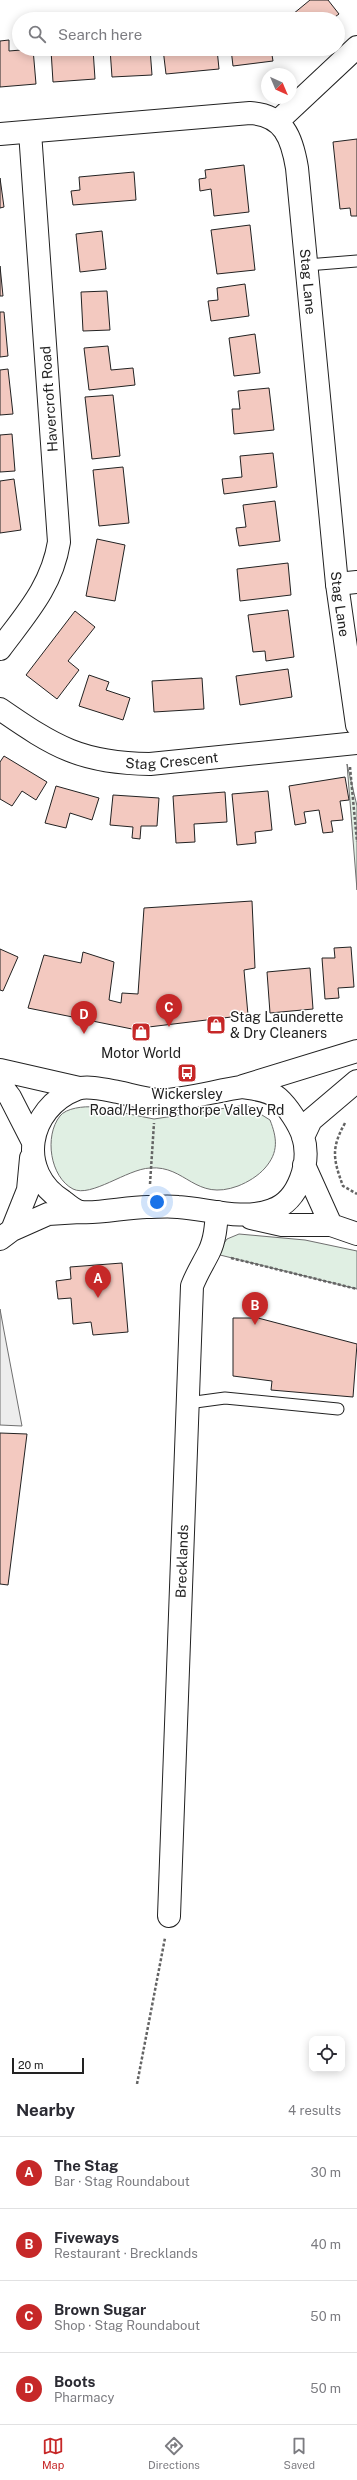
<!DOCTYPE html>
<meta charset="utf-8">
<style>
:root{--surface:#fff;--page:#f7f7f7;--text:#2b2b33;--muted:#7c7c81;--line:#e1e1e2;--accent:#c62828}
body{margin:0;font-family:"Public Sans",sans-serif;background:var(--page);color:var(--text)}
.controls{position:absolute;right:12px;bottom:12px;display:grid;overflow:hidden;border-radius:8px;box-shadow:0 2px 10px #0003}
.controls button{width:36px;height:36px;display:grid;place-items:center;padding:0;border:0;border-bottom:1px solid var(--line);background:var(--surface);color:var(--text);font:20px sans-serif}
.compass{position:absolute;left:261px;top:68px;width:36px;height:36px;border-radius:50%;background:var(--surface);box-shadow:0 2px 10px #0003;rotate:136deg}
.scale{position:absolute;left:12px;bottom:10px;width:72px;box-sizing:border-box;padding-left:4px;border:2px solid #222;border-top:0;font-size:11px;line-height:14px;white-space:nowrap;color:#222;-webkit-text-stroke:3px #fff;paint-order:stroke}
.you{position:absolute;left:157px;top:1202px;width:14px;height:14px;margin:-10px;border:3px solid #fff;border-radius:50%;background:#1a73e8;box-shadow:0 0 0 6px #1a73e833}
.badge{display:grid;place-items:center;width:26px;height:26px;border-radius:50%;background:var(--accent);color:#fff;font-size:13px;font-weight:700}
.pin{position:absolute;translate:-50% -33px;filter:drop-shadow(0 1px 2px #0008)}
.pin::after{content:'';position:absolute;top:21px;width:14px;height:12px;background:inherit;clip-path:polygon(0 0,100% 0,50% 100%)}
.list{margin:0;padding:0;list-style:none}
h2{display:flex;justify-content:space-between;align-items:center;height:52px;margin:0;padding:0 16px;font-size:17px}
h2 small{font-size:13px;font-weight:400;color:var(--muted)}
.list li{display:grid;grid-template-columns:26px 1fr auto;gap:12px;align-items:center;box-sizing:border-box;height:72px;padding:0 16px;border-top:1px solid var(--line)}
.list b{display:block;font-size:15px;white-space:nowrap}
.list p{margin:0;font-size:13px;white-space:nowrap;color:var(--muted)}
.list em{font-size:13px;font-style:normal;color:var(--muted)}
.icon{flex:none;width:22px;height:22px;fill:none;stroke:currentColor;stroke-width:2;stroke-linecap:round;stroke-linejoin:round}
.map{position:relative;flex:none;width:357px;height:2084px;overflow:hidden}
.search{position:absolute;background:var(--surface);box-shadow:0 2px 10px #0003;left:12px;right:12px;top:12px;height:44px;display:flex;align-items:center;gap:10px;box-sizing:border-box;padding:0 14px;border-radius:22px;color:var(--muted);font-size:15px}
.sheet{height:340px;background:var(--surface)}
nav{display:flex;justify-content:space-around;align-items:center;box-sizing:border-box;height:56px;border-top:1px solid var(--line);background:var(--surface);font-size:11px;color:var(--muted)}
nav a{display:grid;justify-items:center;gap:2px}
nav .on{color:var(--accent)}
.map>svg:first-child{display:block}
.green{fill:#e0efe3;stroke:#6f6f6f}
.parking{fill:#ededed;stroke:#6f6f6f}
.building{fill:#f3c9c0;stroke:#222}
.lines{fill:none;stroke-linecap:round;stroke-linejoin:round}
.service-casing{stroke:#222;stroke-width:13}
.minor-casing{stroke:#222;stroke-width:24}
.primary-casing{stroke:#222;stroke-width:24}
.path{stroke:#646464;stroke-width:2.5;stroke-dasharray:3 2;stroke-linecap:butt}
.service{stroke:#fff;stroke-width:11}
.minor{stroke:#fff;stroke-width:22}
.primary{stroke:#fff;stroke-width:22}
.labels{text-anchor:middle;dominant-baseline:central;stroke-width:3;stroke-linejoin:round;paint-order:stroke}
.street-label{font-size:14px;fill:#222;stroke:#fff}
.poi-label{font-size:14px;fill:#222;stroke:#fff}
</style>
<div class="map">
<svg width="357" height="2084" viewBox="0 0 357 2084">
<rect width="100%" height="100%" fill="#fff"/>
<!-- green -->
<path class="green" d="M 347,764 L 357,806 L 357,890 Z
M 246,1105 L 270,1120 C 277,1138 279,1152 265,1168 C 258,1176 248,1182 238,1186 C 195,1202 186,1165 150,1168 C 127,1169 91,1198 73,1189 C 50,1177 44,1136 60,1116 C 66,1108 84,1106 94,1107 L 154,1119 Z
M 239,1234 L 305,1240 L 357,1251 L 357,1289 L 216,1254 L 227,1239 Z"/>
<!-- parking -->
<path class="parking" d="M 0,1309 L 4,1331 L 22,1426 L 0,1425 Z"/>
<!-- building -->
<path class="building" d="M 310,0 L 328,0 L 339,14 L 332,19 L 287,19 Z
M 9,40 L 9,51 L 33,49 L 36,84 L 0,87 L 0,41 Z
M 93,49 L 95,79 L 53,82 L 51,50 Z
M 110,49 L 150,49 L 152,75 L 112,77 Z
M 163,49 L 217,49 L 219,69 L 166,74 Z
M 231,49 L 271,49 L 273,61 L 233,66 Z
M 357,139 L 357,216 L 351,216 L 350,208 L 340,209 L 333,142 Z
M 244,165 L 249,212 L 214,216 L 211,189 L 200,191 L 199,179 L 206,178 L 205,170 Z
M 134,172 L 136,200 L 73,205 L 71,191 L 80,190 L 79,177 Z
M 0,178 L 4,207 L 0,208 Z
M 250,225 L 255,270 L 217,274 L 211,230 Z
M 102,231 L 106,269 L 80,272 L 76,234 Z
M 0,266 L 3,296 L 0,296 Z
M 245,284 L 249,316 L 211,321 L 208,301 L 218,300 L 217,288 Z
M 107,291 L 110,330 L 83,331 L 81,292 Z
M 0,312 L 4,312 L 8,356 L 0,357 Z
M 255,334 L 260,373 L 234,376 L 229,338 Z
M 108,346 L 111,370 L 133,368 L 135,385 L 89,390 L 84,348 Z
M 8,369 L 13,414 L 0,415 L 0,370 Z
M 269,388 L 274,430 L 234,434 L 232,409 L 240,409 L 238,391 Z
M 113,395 L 120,456 L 92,459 L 85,397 Z
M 12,434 L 15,471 L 0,472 L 0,435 Z
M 273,453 L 277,487 L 224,494 L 222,479 L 242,477 L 240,456 Z
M 123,467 L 129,523 L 99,526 L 93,470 Z
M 14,479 L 21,530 L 0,533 L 0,481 Z
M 275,501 L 280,541 L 239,546 L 236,528 L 246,527 L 243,505 Z
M 97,539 L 125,545 L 115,601 L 86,596 Z
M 288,563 L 291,595 L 240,601 L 237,569 Z
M 288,610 L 294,657 L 266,661 L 265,651 L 253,652 L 248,615 Z
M 75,611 L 95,627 L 68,661 L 79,670 L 57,699 L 26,675 Z
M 288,669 L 292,697 L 240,705 L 236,676 Z
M 89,675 L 109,682 L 106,690 L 130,698 L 123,720 L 79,706 Z
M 202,678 L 204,709 L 154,712 L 152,681 Z
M 4,756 L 47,782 L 36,800 L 22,791 L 12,806 L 0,799 L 0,762 Z
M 345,777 L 349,800 L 340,801 L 343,820 L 331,821 L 333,832 L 323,833 L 319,810 L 304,812 L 306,823 L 295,825 L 289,786 Z
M 56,786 L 99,798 L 92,820 L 70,813 L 66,828 L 45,823 Z
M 268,791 L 272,830 L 255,832 L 256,843 L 237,845 L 232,794 Z
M 225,792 L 227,822 L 194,824 L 195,842 L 176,843 L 173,796 Z
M 113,795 L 159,798 L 157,826 L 141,826 L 140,839 L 132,838 L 133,827 L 110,825 Z
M 252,901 L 255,968 L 244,970 L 248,1015 L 132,1029 L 28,1008 L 44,955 L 81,963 L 83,952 L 114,962 L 109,1000 L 121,1003 L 122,993 L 138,994 L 144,908 Z
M 351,947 L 354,987 L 338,988 L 339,998 L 325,999 L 322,958 L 335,958 L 334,948 Z
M 0,949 L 18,957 L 3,991 L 0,990 Z
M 310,968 L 313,1009 L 270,1013 L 267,972 Z
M 122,1263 L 128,1332 L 93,1335 L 91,1322 L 73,1324 L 71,1298 L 58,1299 L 56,1281 L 71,1279 L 70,1267 Z
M 233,1318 L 258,1318 L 357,1344 L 353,1397 L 271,1390 L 272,1381 L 233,1376 Z
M 0,1433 L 27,1434 L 8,1585 L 0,1584 Z"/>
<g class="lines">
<defs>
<path id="service" d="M 307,265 L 357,261
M 188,1403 L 225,1398 L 338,1409"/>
<g id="minor">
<path d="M 278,121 L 357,47"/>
<path id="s1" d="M 0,134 L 250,113 C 284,115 292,138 297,168 L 337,584 L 357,725"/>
<path d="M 337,584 L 357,582"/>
<path d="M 0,649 C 26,614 52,586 59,542 L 30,132"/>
<path id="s2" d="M 0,709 C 55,747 81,763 150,764 L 357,743"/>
<path id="s3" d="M 169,1916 L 192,1286 C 197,1273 203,1264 209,1252 C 215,1240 216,1226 217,1212"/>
</g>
<path id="primary" d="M 0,1070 L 79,1088
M 0,1084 L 10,1097 L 33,1142
M 243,1086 L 357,1051
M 242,1087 C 254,1089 269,1090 278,1098 C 288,1107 299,1124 303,1136 C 311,1162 299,1201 272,1210 C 242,1221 209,1209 178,1207 C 168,1206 157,1207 147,1207 C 128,1207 97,1214 81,1212 C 75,1211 68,1205 63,1201 C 16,1172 27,1108 77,1089 C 87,1085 107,1090 118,1092 C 132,1095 145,1099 159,1100 C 180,1101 219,1090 242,1087 Z
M 303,1137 L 311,1120 L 357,1081
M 304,1165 L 331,1225
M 251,1218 L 282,1225 L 331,1225 L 357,1234
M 12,1230 L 28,1190 L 31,1158
M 0,1239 L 12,1230 L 48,1214 L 80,1212"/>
</defs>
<!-- service casing -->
<use href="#service" class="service-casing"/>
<!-- minor casing -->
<use href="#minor" class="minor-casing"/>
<!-- primary casing -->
<use href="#primary" class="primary-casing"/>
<!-- path -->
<path class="path" d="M 350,767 L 357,842
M 345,1123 C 331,1148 333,1159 343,1186 L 357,1194
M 150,1184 L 154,1123
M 231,1258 L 357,1289
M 137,2084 L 165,1938"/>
<!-- service -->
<use href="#service" class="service"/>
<!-- minor -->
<use href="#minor" class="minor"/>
<!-- primary -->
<use href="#primary" class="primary"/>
</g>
<!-- icons -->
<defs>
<symbol id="shop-square" viewBox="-11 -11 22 22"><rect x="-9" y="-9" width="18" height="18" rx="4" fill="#c62828" stroke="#fff"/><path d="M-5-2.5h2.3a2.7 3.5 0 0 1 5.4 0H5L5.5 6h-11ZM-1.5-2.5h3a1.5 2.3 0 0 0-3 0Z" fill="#fff"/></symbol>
<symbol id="bus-square" viewBox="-11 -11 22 22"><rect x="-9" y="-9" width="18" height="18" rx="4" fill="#c62828" stroke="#fff"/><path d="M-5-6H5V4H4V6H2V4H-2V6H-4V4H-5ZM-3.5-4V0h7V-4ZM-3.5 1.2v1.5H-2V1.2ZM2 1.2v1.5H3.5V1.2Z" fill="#fff"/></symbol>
</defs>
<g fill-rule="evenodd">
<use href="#shop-square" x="205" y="1014" width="22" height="22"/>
<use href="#shop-square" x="130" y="1021" width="22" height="22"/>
<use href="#bus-square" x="176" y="1062" width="22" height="22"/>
</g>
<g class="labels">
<!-- street labels -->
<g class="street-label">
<text stroke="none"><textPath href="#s1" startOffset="445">Stag Lane</textPath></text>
<text transform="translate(49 399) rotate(-94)">Havercroft Road</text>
<text stroke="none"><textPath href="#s1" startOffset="769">Stag Lane</textPath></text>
<text stroke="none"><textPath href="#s2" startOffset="185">Stag Crescent</textPath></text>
<text stroke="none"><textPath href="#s3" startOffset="355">Brecklands</textPath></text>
</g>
<!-- poi labels -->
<g class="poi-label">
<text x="230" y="1017" text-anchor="start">Stag Launderette<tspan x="230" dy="16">&amp; Dry Cleaners</tspan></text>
<text x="141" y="1053">Motor World</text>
<text x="187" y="1094">Wickersley<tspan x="187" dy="16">Road/Herringthorpe Valley Rd</tspan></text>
</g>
</g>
</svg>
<div class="controls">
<button><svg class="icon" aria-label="locate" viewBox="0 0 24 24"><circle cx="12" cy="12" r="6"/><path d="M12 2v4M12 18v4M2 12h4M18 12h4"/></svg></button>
</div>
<svg class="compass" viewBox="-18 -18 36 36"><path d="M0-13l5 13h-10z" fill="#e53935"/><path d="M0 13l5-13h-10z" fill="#7c7c81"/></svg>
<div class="scale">20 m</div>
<div class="you"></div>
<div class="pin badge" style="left:98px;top:1298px">A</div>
<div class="pin badge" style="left:255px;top:1325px">B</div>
<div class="pin badge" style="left:169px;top:1027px">C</div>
<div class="pin badge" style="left:84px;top:1034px">D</div>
<div class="search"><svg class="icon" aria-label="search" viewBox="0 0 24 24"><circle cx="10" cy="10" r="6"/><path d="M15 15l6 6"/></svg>Search here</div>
</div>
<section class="sheet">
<h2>Nearby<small>4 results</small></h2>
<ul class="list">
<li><span class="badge">A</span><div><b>The Stag</b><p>Bar · Stag Roundabout</p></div><em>30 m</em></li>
<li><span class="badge">B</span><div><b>Fiveways</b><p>Restaurant · Brecklands</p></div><em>40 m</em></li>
<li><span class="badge">C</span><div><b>Brown Sugar</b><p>Shop · Stag Roundabout</p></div><em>50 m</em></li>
<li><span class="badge">D</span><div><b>Boots</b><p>Pharmacy</p></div><em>50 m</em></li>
</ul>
</section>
<nav>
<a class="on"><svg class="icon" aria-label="map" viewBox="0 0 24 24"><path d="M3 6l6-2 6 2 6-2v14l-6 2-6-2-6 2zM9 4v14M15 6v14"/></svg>Map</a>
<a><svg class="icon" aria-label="directions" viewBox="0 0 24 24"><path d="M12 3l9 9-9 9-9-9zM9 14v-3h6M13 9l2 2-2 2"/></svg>Directions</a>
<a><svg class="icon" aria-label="saved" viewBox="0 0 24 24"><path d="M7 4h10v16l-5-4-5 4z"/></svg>Saved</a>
</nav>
